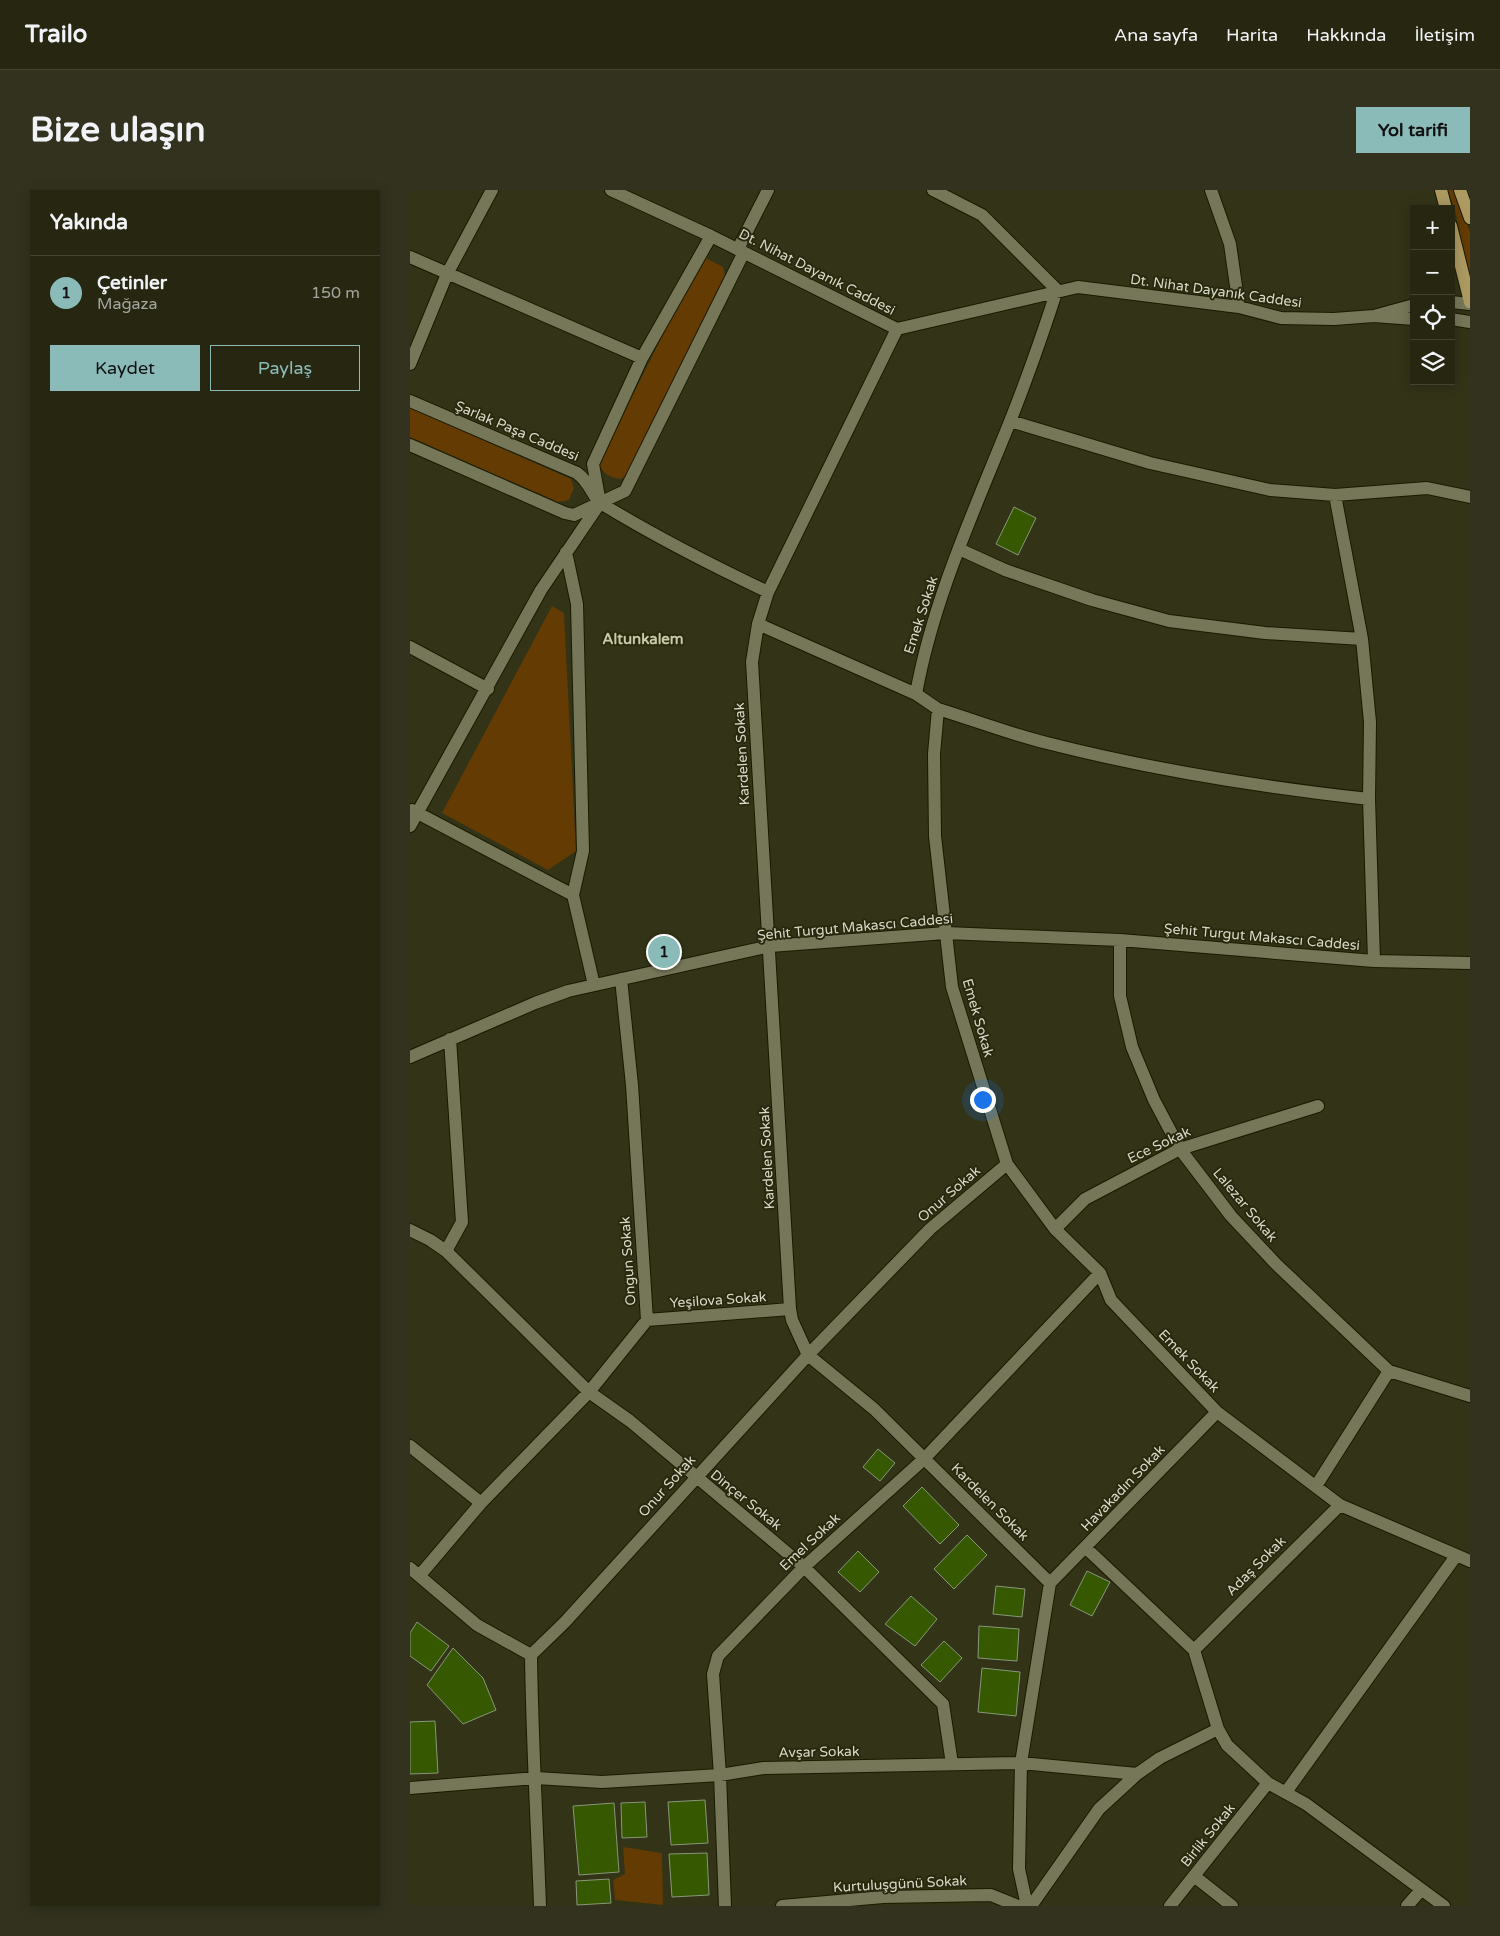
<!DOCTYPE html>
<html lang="tr">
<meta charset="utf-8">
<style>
:root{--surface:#262611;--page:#32321f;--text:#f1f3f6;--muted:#a4a59f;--line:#424331;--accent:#8bbbb9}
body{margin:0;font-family:"Varela Round",sans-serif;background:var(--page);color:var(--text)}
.controls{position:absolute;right:15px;top:15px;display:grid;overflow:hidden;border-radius:0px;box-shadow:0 2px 12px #0003}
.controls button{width:45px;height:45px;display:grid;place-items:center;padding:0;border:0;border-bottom:1px solid var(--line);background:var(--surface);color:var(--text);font:25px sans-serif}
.you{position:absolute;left:572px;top:909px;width:18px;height:18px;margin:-12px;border:4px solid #fff;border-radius:50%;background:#1a73e8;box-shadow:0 0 0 8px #1a73e833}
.badge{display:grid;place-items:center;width:32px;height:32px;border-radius:50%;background:var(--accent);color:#111;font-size:16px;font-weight:700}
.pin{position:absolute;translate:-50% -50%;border:2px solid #fff;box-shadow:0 1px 5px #0006}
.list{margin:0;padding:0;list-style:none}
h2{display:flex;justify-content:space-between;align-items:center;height:65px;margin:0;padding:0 20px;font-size:21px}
h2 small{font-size:16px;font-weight:400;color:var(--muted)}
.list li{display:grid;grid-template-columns:32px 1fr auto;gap:15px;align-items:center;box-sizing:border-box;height:75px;padding:0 20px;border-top:1px solid var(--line)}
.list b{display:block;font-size:19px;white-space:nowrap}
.list p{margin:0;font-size:16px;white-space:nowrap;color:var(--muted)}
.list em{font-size:16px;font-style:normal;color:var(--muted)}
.actions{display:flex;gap:10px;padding:15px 20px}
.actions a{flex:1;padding:11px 0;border:1px solid var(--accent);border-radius:0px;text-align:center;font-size:18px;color:var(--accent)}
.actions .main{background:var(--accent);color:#111}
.icon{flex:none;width:28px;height:28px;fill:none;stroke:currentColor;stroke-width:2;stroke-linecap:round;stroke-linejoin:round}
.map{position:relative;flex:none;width:1060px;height:1716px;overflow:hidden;border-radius:0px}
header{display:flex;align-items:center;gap:30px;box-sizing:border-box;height:70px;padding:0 25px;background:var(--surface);border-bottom:1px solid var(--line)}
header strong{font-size:24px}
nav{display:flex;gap:28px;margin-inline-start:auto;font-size:18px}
.intro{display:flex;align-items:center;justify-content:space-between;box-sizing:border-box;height:120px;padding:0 30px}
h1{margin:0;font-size:35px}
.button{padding:12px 22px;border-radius:0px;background:var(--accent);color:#111;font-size:18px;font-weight:700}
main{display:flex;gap:30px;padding:0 30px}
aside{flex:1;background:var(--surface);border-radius:0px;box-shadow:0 2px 12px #0003}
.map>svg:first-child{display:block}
.green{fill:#633b03}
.building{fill:#355800;stroke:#88977b}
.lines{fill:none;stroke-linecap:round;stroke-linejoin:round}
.minor-casing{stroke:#1a1a01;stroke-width:14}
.major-casing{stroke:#1a1a01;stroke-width:14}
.minor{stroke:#767759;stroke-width:12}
.major{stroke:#ac9a61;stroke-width:12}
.labels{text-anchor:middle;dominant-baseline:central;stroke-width:4;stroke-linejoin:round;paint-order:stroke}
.street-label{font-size:14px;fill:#d7d8c8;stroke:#28290d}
.neighbourhood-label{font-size:15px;font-weight:bold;fill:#c8c9a9;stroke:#28290d}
</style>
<header>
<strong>Trailo</strong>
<nav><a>Ana sayfa</a><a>Harita</a><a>Hakkında</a><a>İletişim</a></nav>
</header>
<div class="intro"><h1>Bize ulaşın</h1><a class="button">Yol tarifi</a></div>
<main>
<aside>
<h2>Yakında<small></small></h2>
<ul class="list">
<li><span class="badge">1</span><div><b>Çetinler</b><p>Mağaza</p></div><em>150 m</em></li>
</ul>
<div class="actions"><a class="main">Kaydet</a><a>Paylaş</a></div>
</aside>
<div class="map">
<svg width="1060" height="1716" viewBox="0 0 1060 1716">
<rect width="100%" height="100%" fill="#323317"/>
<!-- green -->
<path class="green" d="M 1038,0 L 1046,0 L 1060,43 L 1060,90 L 1045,21 Z
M 296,68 L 313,77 L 315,85 L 218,283 L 211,289 C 201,288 191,283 189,273 L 289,72 Z
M 0,218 L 161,289 L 164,298 L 159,310 L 148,312 L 0,247 Z
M 142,416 L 154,423 L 166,661 L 138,680 L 32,623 Z
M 213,1657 L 252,1663 L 253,1715 L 205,1710 L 203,1690 L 215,1684 Z"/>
<!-- building -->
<path class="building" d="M 604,317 L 626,328 L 608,365 L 586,354 Z
M 468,1259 L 485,1273 L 470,1291 L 453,1277 Z
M 512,1297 L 549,1335 L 530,1354 L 493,1316 Z
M 557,1345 L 577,1365 L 544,1399 L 524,1379 Z
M 448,1361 L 469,1382 L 450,1402 L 428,1382 Z
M 677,1381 L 700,1392 L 682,1426 L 660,1415 Z
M 586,1396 L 615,1399 L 612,1427 L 583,1424 Z
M 501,1406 L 527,1429 L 505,1456 L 475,1434 Z
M 7,1432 L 39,1456 L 21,1481 L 0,1466 L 0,1443 Z
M 569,1436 L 609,1439 L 607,1471 L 568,1468 Z
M 534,1451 L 552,1468 L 530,1492 L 511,1475 Z
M 43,1458 L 73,1488 L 86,1520 L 53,1534 L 17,1495 Z
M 572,1478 L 610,1482 L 606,1526 L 568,1522 Z
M 25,1531 L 28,1583 L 0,1584 L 0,1532 Z
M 295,1610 L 298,1653 L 261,1655 L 258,1612 Z
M 235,1612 L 237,1647 L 212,1648 L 211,1613 Z
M 204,1613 L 209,1682 L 169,1685 L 163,1616 Z
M 297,1663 L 299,1705 L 262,1707 L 259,1664 Z
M 199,1689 L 201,1713 L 167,1715 L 166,1691 Z"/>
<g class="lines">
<defs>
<path id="minor" d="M 201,0 L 301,46 L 487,139 L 668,97 L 829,117 L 871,128 L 924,129 L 964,126
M 523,0 L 572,25 L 647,100 C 633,143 618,186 601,229 C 565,319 523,409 506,504 L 528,519 L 524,564 L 525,646 L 542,797 L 597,974 L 645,1039 L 690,1083 L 701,1110 L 807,1222 L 930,1315 L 1060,1371
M 801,0 L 820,54 L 829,117
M 328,59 L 358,0
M 0,67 L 232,168
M 1041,112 L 1060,114
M 1004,115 L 964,126 L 1004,129
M 1041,129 L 1060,132
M 487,139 L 358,402 L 348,434 L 342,472 L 380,1119 L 382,1130 L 398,1165 L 464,1219 L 640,1393 L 611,1573 L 609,1679 L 617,1716
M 0,174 L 37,84 L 82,0
M 0,211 L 167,283 C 181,293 183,309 192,314 C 246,347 301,375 358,402
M 600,231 L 740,273 L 860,300 L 925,305 L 1017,298 L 1060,307
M 0,255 L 155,323 L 164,325 L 215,301 L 333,64
M 925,305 L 952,449 L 960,532 L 959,609 L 964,771
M 549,359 L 595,380 L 682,410 L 759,431 L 855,443 L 952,449
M 156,362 L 167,414 L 173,661 L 163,705 L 184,795
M 348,434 L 506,504
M 0,457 L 78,499
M 528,519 C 564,530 600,544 637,553 C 743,580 850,597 959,609
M 2,620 L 163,705
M 0,636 L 131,400 L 190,313 L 183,274 L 232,168 L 301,46
M 710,750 L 710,806 L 722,857 L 744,910 L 770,959 L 821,1026 L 866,1074 L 979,1181 L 1060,1206
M 0,867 L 125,813 L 158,801 L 360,756 L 536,743 L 710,750 L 964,771 L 1060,773
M 645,1039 L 675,1009 L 770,959 L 908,916
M 0,1040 L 20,1050 L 36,1061 L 179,1202 L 220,1231 L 394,1377 L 533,1514 L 542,1574
M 36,1061 L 52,1032 L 40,849
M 237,1130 L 380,1119
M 0,1256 L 71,1313
M 906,1296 L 979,1181
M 676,1358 L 784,1460 L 808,1539 L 817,1555 L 858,1593 L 896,1614 L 1034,1716
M 0,1378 L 67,1435 L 121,1465
M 10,1385 L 71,1313 L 179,1202 L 237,1130 L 222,895 L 211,789
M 640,1393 L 807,1222
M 784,1460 L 930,1315
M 0,1598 L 126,1588 L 192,1592 L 310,1585 L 354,1578 L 611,1573 L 727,1584 L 750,1568 L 808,1539
M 876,1602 L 1046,1366
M 784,1686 L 822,1716
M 130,1716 C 127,1632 122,1549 121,1465 L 155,1432 L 398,1165 L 520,1039 L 597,974
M 315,1716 L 310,1585 L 303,1484 L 308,1466 L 394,1377 L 514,1269 L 690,1083
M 372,1716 L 473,1707 L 581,1705 L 608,1716
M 621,1716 L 689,1619 L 727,1584
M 760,1716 L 858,1593
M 997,1716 L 1011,1700"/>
<path id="major" d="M 1031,0 L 1036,19
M 1050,0 L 1060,28
M 1041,36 L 1060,112"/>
</defs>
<!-- minor casing -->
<use href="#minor" class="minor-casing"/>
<!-- major casing -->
<use href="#major" class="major-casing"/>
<!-- minor -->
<use href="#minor" class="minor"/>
<!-- major -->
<use href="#major" class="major"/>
</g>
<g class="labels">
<!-- street labels -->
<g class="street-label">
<text transform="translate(407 82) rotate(27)">Dt. Nihat Dayanık Caddesi</text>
<text transform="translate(806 101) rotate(8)">Dt. Nihat Dayanık Caddesi</text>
<text transform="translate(107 241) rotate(23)">Şarlak Paşa Caddesi</text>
<text transform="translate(511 425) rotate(-72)">Emek Sokak</text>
<text transform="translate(332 564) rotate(-93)">Kardelen Sokak</text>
<text transform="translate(445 737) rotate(-5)">Şehit Turgut Makascı Caddesi</text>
<text transform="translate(852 747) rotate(5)">Şehit Turgut Makascı Caddesi</text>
<text transform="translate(568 828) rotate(74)">Emek Sokak</text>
<text transform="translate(749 955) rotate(-25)">Ece Sokak</text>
<text transform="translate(357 968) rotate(-93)">Kardelen Sokak</text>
<text transform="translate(539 1004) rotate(-41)">Onur Sokak</text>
<text transform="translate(835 1015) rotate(50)">Lalezar Sokak</text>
<text transform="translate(218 1071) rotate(-94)">Ongun Sokak</text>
<text transform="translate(308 1110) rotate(-4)">Yeşilova Sokak</text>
<text transform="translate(779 1171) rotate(46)">Emek Sokak</text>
<text transform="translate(257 1296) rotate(-48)">Onur Sokak</text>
<text transform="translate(713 1298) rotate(-46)">Havakadın Sokak</text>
<text transform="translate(336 1310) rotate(39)">Dinçer Sokak</text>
<text transform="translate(580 1312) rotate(45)">Kardelen Sokak</text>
<text transform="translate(400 1352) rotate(-43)">Emel Sokak</text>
<text transform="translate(846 1376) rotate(-45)">Adaş Sokak</text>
<text transform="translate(409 1562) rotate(-1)">Avşar Sokak</text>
<text transform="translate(798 1645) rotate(-51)">Birlik Sokak</text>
<text transform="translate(490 1694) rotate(-3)">Kurtuluşgünü Sokak</text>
</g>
<!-- neighbourhood labels -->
<g class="neighbourhood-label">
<text x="233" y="449">Altunkalem</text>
</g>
</g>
</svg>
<div class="controls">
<button>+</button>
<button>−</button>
<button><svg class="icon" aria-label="locate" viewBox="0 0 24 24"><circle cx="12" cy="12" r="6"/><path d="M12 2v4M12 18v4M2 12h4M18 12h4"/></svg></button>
<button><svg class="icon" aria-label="layers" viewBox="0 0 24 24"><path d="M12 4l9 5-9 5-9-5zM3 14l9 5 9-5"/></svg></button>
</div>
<div class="you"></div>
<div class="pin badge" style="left:254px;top:762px">1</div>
</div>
</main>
